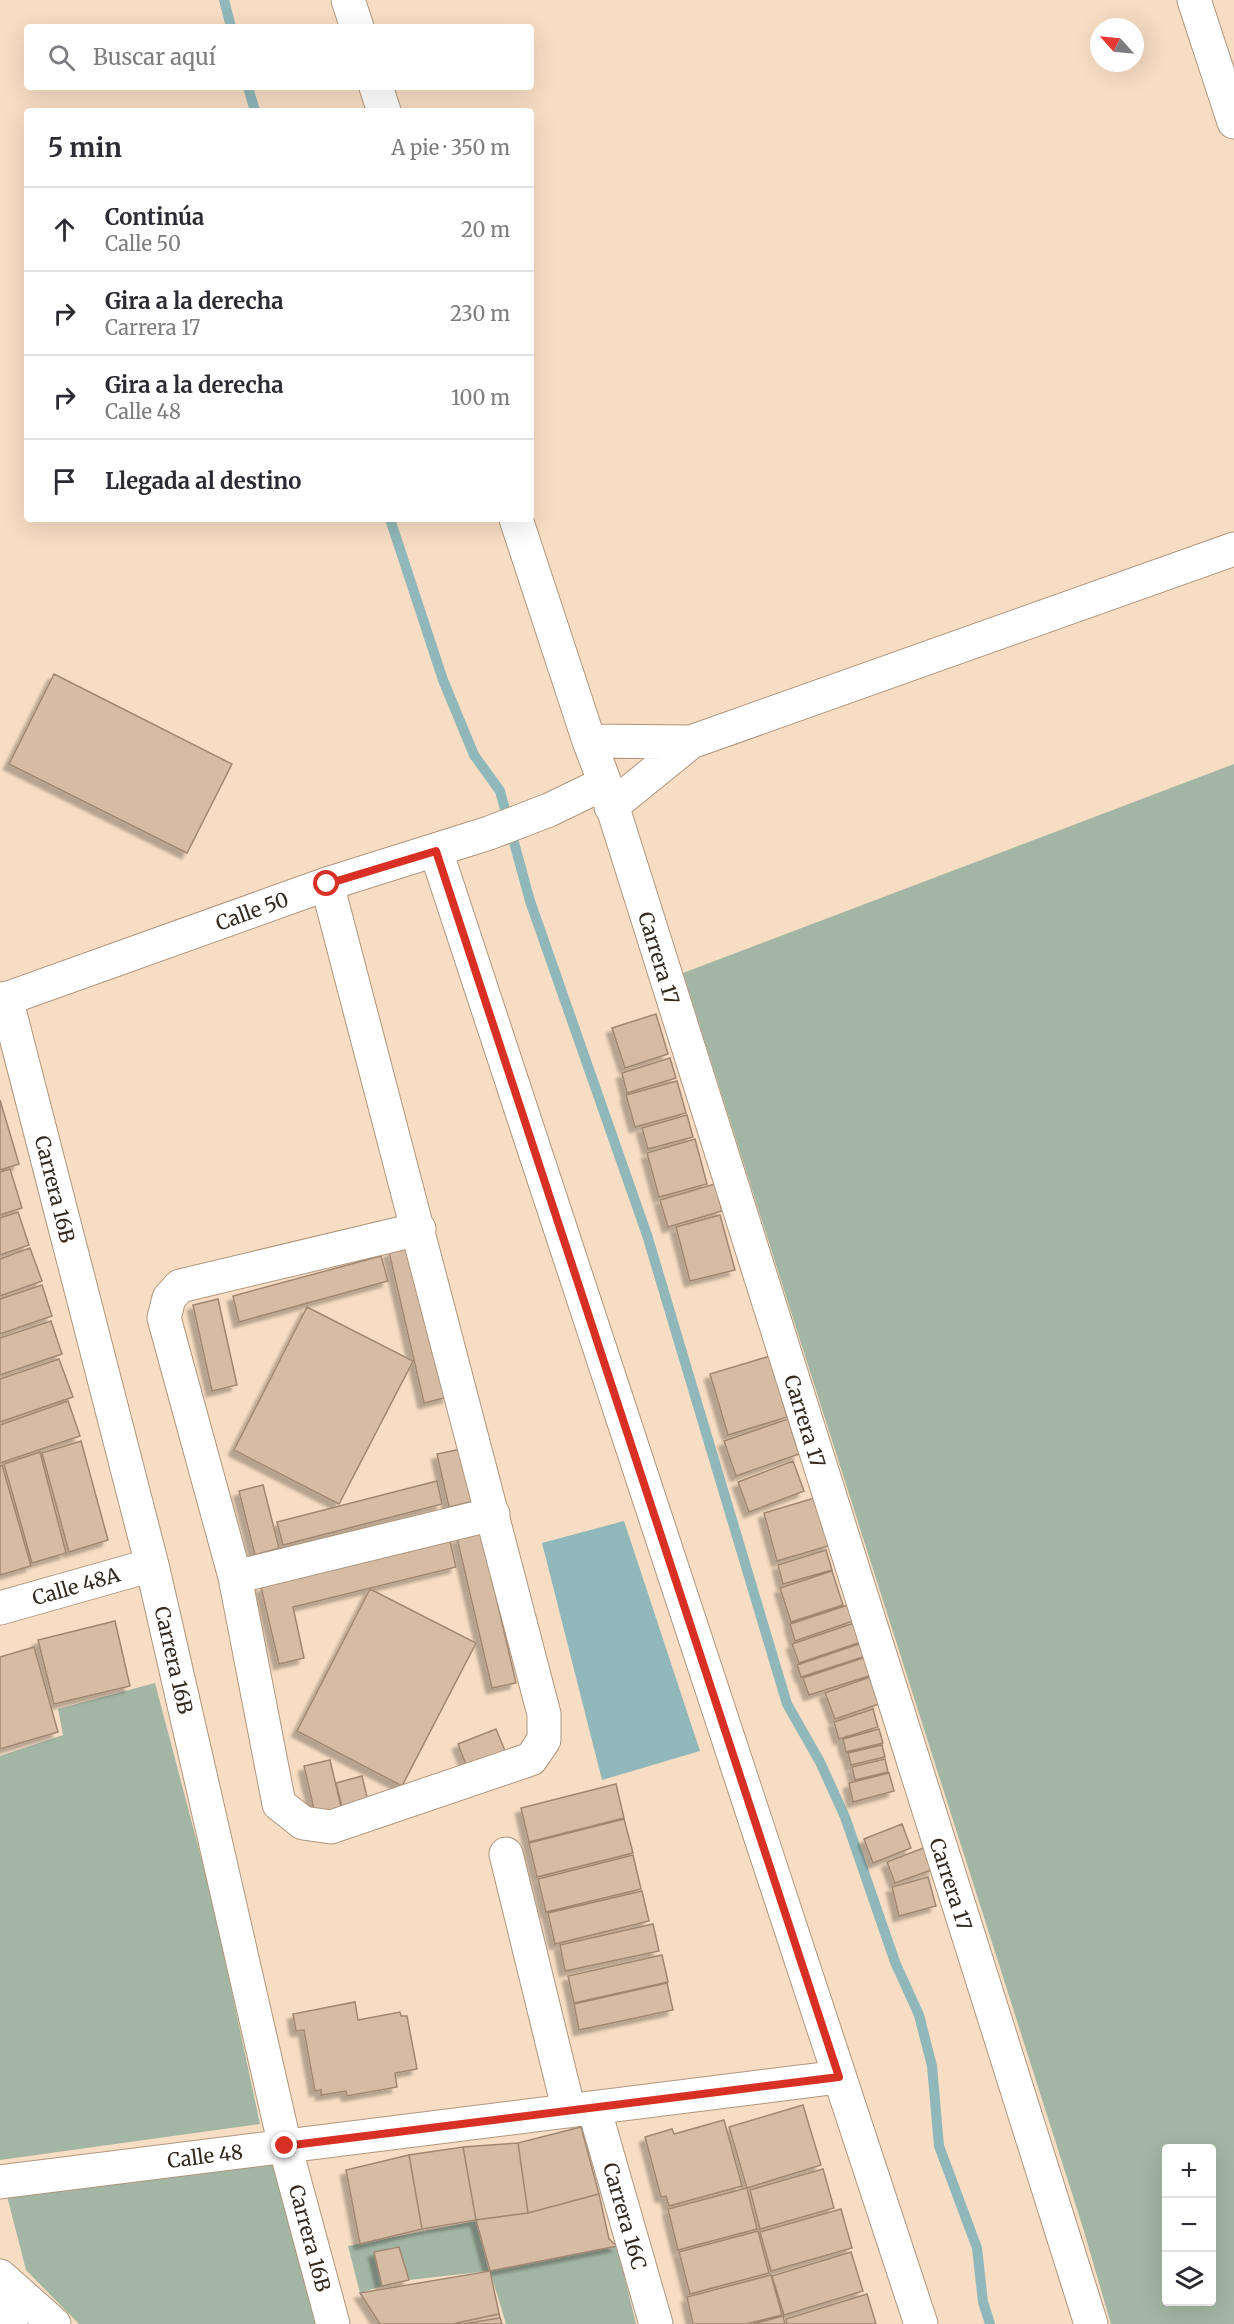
<!DOCTYPE html>
<html lang="es">
<meta charset="utf-8">
<style>
:root{--surface:#fff;--page:#f2f2f3;--text:#2b2b33;--muted:#7c7c81;--line:#e1e1e2}
body{margin:0;font-family:Merriweather,serif;background:var(--page);color:var(--text)}
.controls{position:absolute;right:18px;bottom:18px;display:grid;overflow:hidden;border-radius:6px;box-shadow:0 6px 24px #0002}
.controls button{width:54px;height:54px;display:grid;place-items:center;padding:0;border:0;border-bottom:2px solid var(--line);background:var(--surface);color:var(--text);font:30px sans-serif}
.compass{position:absolute;left:1090px;top:18px;width:54px;height:54px;border-radius:50%;background:var(--surface);box-shadow:0 6px 24px #0002;rotate:297deg}
.stop{position:absolute;width:18px;height:18px;margin:-14px;border:4px solid #d93025;border-radius:50%;background:#fff}
.stop.end{background:#d93025;border-color:#fff;box-shadow:0 2px 6px #0008}
.list{margin:0;padding:0;list-style:none}
h2{display:flex;justify-content:space-between;align-items:center;height:78px;margin:0;padding:0 24px;font-size:26px}
h2 small{font-size:20px;font-weight:400;color:var(--muted)}
.list li{display:grid;grid-template-columns:39px 1fr auto;gap:18px;align-items:center;box-sizing:border-box;height:84px;padding:0 24px;border-top:2px solid var(--line)}
.list b{display:block;font-size:22px;white-space:nowrap}
.list p{margin:0;font-size:20px;white-space:nowrap;color:var(--muted)}
.list em{font-size:20px;font-style:normal;color:var(--muted)}
.icon{flex:none;width:33px;height:33px;fill:none;stroke:currentColor;stroke-width:2;stroke-linecap:round;stroke-linejoin:round}
.map{position:relative;flex:none;width:1234px;height:2324px;overflow:hidden}
.search{position:absolute;background:var(--surface);box-shadow:0 6px 24px #0002;left:24px;top:24px;width:510px;height:66px;display:flex;align-items:center;gap:15px;box-sizing:border-box;padding:0 21px;border-radius:6px;color:var(--muted);font-size:22px}
.panel{position:absolute;background:var(--surface);box-shadow:0 6px 24px #0002;left:24px;top:108px;width:510px;height:414px;border-radius:6px}
.map>svg:first-child{display:block}
.green{fill:#a3b6a3;fill-rule:evenodd}
.water{fill:#90b7b9}
.lines{fill:none;stroke-linecap:round;stroke-linejoin:round}
.stream{stroke:#90b7b9;stroke-width:10}
.building{fill:#d7bca5;stroke:#a18772;stroke-width:1.5;filter:url(#shadow)}
.minor-casing{stroke:#ae967e;stroke-width:35}
.minor{stroke:#fff;stroke-width:33}
.route{stroke:#d93025;stroke-width:8}
.labels{text-anchor:middle;dominant-baseline:central;stroke-width:4.5;stroke-linejoin:round;paint-order:stroke}
.street-label{font-size:20px;fill:#33291f;stroke:#fff}
</style>
<div class="map">
<svg width="1234" height="2324" viewBox="0 0 1234 2324">
<defs>
<filter id="shadow"><feDropShadow dx="-5.5" dy="5.5" stdDeviation="1.5" flood-color="#0004"/></filter>
</defs>
<rect width="100%" height="100%" fill="#f7ddc3"/>
<!-- green -->
<path class="green" d="M 1234,764 L 1234,2324 L 1111,2324 L 1083,2228 L 683,973 ZM 1166,2148 L 1212,2148 L 1212,2302 L 1166,2302 Z
M 155,1683 L 212,1899 L 260,2124 L 0,2160 L 0,1756 L 63,1735 L 58,1709 Z
M 282,2163 L 325,2324 L 79,2324 L 26,2270 L 7,2196 Z
M 476,2221 L 489,2271 L 409,2280 L 399,2247 L 374,2252 L 382,2286 L 360,2293 L 348,2246 Z
M 617,2246 L 636,2324 L 506,2324 L 490,2271 Z"/>
<!-- water -->
<path class="water" d="M 624,1521 L 700,1751 L 602,1780 L 542,1543 Z"/>
<g class="lines">
<!-- stream -->
<path class="stream" d="M 224,0 L 231,27
M 248,87 L 255,111
M 390,519 L 443,680 L 474,755 L 500,791 L 530,901 L 647,1235 L 787,1704 L 820,1762 L 845,1817 L 895,1962 L 919,2015 L 932,2066 L 939,2146 L 977,2248 L 983,2302 L 990,2324"/>
</g>
<!-- building -->
<path class="building" d="M 54,674 L 232,764 L 187,853 L 9,764 Z
M 656,1014 L 668,1054 L 625,1068 L 612,1028 Z
M 670,1058 L 676,1078 L 627,1093 L 622,1073 Z
M 677,1081 L 686,1113 L 635,1127 L 626,1095 Z
M 0,1100 L 19,1164 L 0,1170 Z
M 687,1115 L 693,1137 L 648,1149 L 642,1128 Z
M 695,1139 L 707,1184 L 659,1197 L 647,1153 Z
M 10,1169 L 22,1208 L 0,1215 L 0,1172 Z
M 715,1184 L 722,1211 L 668,1227 L 660,1200 Z
M 18,1212 L 29,1245 L 0,1255 L 0,1218 Z
M 720,1215 L 735,1270 L 690,1281 L 676,1227 Z
M 413,1246 L 448,1397 L 424,1403 L 389,1252 Z
M 30,1248 L 42,1281 L 0,1296 L 0,1259 Z
M 381,1256 L 388,1281 L 239,1322 L 233,1296 Z
M 42,1285 L 52,1316 L 0,1334 L 0,1299 Z
M 218,1299 L 237,1385 L 212,1391 L 193,1305 Z
M 307,1307 L 413,1361 L 339,1504 L 234,1450 Z
M 51,1321 L 62,1354 L 0,1375 L 0,1338 Z
M 770,1356 L 787,1417 L 728,1435 L 710,1374 Z
M 59,1359 L 73,1397 L 0,1422 L 0,1379 Z
M 68,1401 L 80,1436 L 0,1463 L 0,1425 Z
M 788,1419 L 799,1454 L 736,1476 L 724,1441 Z
M 81,1441 L 108,1540 L 69,1552 L 42,1453 Z
M 462,1449 L 474,1501 L 449,1507 L 437,1454 Z
M 40,1452 L 66,1553 L 32,1563 L 4,1464 Z
M 793,1461 L 804,1491 L 749,1512 L 738,1482 Z
M 2,1465 L 31,1566 L 0,1575 L 0,1466 Z
M 437,1481 L 442,1504 L 283,1545 L 277,1522 Z
M 263,1485 L 279,1548 L 255,1555 L 239,1491 Z
M 818,1497 L 831,1545 L 777,1561 L 764,1513 Z
M 481,1532 L 516,1683 L 492,1688 L 457,1538 Z
M 450,1541 L 456,1567 L 293,1607 L 304,1658 L 279,1664 L 261,1587 Z
M 826,1550 L 832,1570 L 783,1584 L 778,1565 Z
M 832,1571 L 843,1605 L 791,1622 L 780,1588 Z
M 370,1589 L 476,1643 L 402,1786 L 297,1731 Z
M 848,1605 L 853,1621 L 795,1641 L 790,1624 Z
M 115,1621 L 130,1686 L 54,1704 L 38,1640 Z
M 854,1623 L 861,1642 L 799,1663 L 792,1644 Z
M 862,1643 L 866,1656 L 801,1677 L 797,1665 Z
M 34,1647 L 58,1732 L 0,1749 L 0,1657 Z
M 866,1657 L 872,1675 L 809,1695 L 803,1678 Z
M 870,1677 L 879,1704 L 835,1719 L 825,1693 Z
M 873,1709 L 878,1727 L 839,1739 L 834,1722 Z
M 496,1729 L 506,1753 L 467,1767 L 458,1744 Z
M 879,1729 L 883,1743 L 846,1752 L 843,1739 Z
M 882,1745 L 885,1757 L 851,1765 L 848,1753 Z
M 885,1759 L 888,1772 L 855,1780 L 852,1767 Z
M 330,1760 L 342,1811 L 316,1818 L 304,1766 Z
M 889,1773 L 894,1791 L 853,1802 L 849,1783 Z
M 362,1776 L 368,1801 L 342,1807 L 336,1783 Z
M 616,1784 L 624,1818 L 529,1842 L 521,1808 Z
M 624,1819 L 633,1853 L 537,1877 L 529,1843 Z
M 902,1824 L 911,1848 L 873,1863 L 864,1839 Z
M 926,1847 L 934,1869 L 895,1883 L 887,1862 Z
M 633,1855 L 641,1889 L 546,1912 L 538,1879 Z
M 928,1877 L 936,1906 L 899,1916 L 892,1887 Z
M 642,1891 L 649,1921 L 555,1944 L 548,1913 Z
M 653,1924 L 659,1951 L 565,1971 L 560,1945 Z
M 662,1955 L 668,1982 L 574,2003 L 568,1976 Z
M 667,1983 L 673,2010 L 579,2030 L 574,2004 Z
M 355,2002 L 358,2020 L 400,2012 L 401,2016 L 407,2016 L 417,2069 L 395,2073 L 397,2087 L 347,2096 L 346,2091 L 321,2095 L 321,2090 L 315,2091 L 304,2030 L 296,2031 L 293,2014 Z
M 803,2105 L 821,2165 L 747,2188 L 729,2127 Z
M 724,2120 L 742,2186 L 669,2206 L 666,2196 L 661,2197 L 645,2137 L 672,2129 L 674,2134 Z
M 581,2127 L 599,2194 L 528,2213 L 518,2143 Z
M 518,2143 L 528,2213 L 476,2220 L 463,2147 Z
M 463,2147 L 476,2220 L 422,2229 L 409,2155 Z
M 409,2155 L 422,2229 L 360,2244 L 346,2170 Z
M 823,2169 L 834,2208 L 760,2229 L 750,2190 Z
M 747,2188 L 757,2229 L 678,2250 L 668,2209 Z
M 599,2194 L 609,2239 L 617,2246 L 490,2271 L 476,2220 L 528,2213 Z
M 841,2209 L 852,2248 L 771,2271 L 760,2232 Z
M 758,2231 L 769,2273 L 690,2294 L 679,2252 Z
M 399,2247 L 409,2280 L 382,2286 L 374,2252 Z
M 851,2252 L 863,2291 L 784,2315 L 772,2276 Z
M 490,2271 L 500,2318 L 463,2324 L 380,2324 L 360,2293 Z
M 771,2275 L 782,2315 L 746,2324 L 693,2324 L 687,2297 Z
M 867,2294 L 876,2324 L 787,2324 L 786,2319 Z
M 499,2314 L 502,2324 L 452,2324 Z
M 783,2316 L 785,2324 L 753,2324 Z"/>
<g class="lines">
<defs>
<path id="minor" d="M 348,0 L 357,27
M 1194,0 L 1234,122
M 376,87 L 384,111
M 516,519 L 589,741 L 605,783 L 1091,2324
M 589,741 L 691,742
M 611,807 L 691,742 L 1234,549
M 436,851 L 921,2324
M 327,884 L 544,1714 L 544,1740 L 531,1759 L 331,1827 L 303,1823 L 279,1804 L 235,1577 L 164,1318 L 169,1298 L 180,1286 L 419,1229
M 6,998 L 152,1565 L 285,2146 L 333,2324
M 0,1001 L 327,884 L 489,833 L 549,810 L 605,783
M 235,1577 L 493,1514
M 0,1608 L 152,1565
M 506,1854 L 569,2111
M 594,2108 L 656,2324
M 0,2182 L 839,2077
M 0,2276 L 54,2324
M 0,2278 L 11,2324"/>
</defs>
<!-- minor casing -->
<use href="#minor" class="minor-casing"/>
<!-- minor -->
<use href="#minor" class="minor"/>
</g>
<g class="lines">
<!-- route -->
<path class="route" d="M 285,2146 L 839,2077 L 436,851 L 327,884"/>
</g>
<g class="labels">
<!-- street labels -->
<g class="street-label">
<text transform="translate(252 911) rotate(-20)">Calle 50</text>
<text transform="translate(659 958) rotate(73)">Carrera 17</text>
<text transform="translate(55 1189) rotate(76)">Carrera 16B</text>
<text transform="translate(805 1421) rotate(73)">Carrera 17</text>
<text transform="translate(76 1586) rotate(-16)">Calle 48A</text>
<text transform="translate(174 1660) rotate(77)">Carrera 16B</text>
<text transform="translate(951 1884) rotate(72)">Carrera 17</text>
<text transform="translate(205 2156) rotate(-7)">Calle 48</text>
<text transform="translate(625 2216) rotate(74)">Carrera 16C</text>
<text transform="translate(310 2238) rotate(75)">Carrera 16B</text>
</g>
</g>
</svg>
<div class="controls">
<button>+</button>
<button>−</button>
<button><svg class="icon" aria-label="layers" viewBox="0 0 24 24"><path d="M12 4l9 5-9 5-9-5zM3 14l9 5 9-5"/></svg></button>
</div>
<svg class="compass" viewBox="-18 -18 36 36"><path d="M0-13l5 13h-10z" fill="#e53935"/><path d="M0 13l5-13h-10z" fill="#7c7c81"/></svg>
<div class="stop" style="left:327px;top:884px"></div>
<div class="stop end" style="left:285px;top:2146px"></div>
<div class="search"><svg class="icon" aria-label="search" viewBox="0 0 24 24"><circle cx="10" cy="10" r="6"/><path d="M15 15l6 6"/></svg>Buscar aquí</div>
<section class="panel">
<h2>5 min<small>A pie · 350 m</small></h2>
<ul class="list">
<li><svg class="icon" aria-label="ahead" viewBox="0 0 24 24"><path d="M12 20V5M6 11l6-6 6 6"/></svg><div><b>Continúa</b><p>Calle 50</p></div><em>20 m</em></li>
<li><svg class="icon" aria-label="right" viewBox="0 0 24 24"><path d="M7 20v-9h11M14 6l5 5-5 5"/></svg><div><b>Gira a la derecha</b><p>Carrera 17</p></div><em>230 m</em></li>
<li><svg class="icon" aria-label="right" viewBox="0 0 24 24"><path d="M7 20v-9h11M14 6l5 5-5 5"/></svg><div><b>Gira a la derecha</b><p>Calle 48</p></div><em>100 m</em></li>
<li><svg class="icon" aria-label="arrive" viewBox="0 0 24 24"><path d="M6 21V4h12l-3 4 3 4H6"/></svg><div><b>Llegada al destino</b></div></li>
</ul>
</section>
</div>
